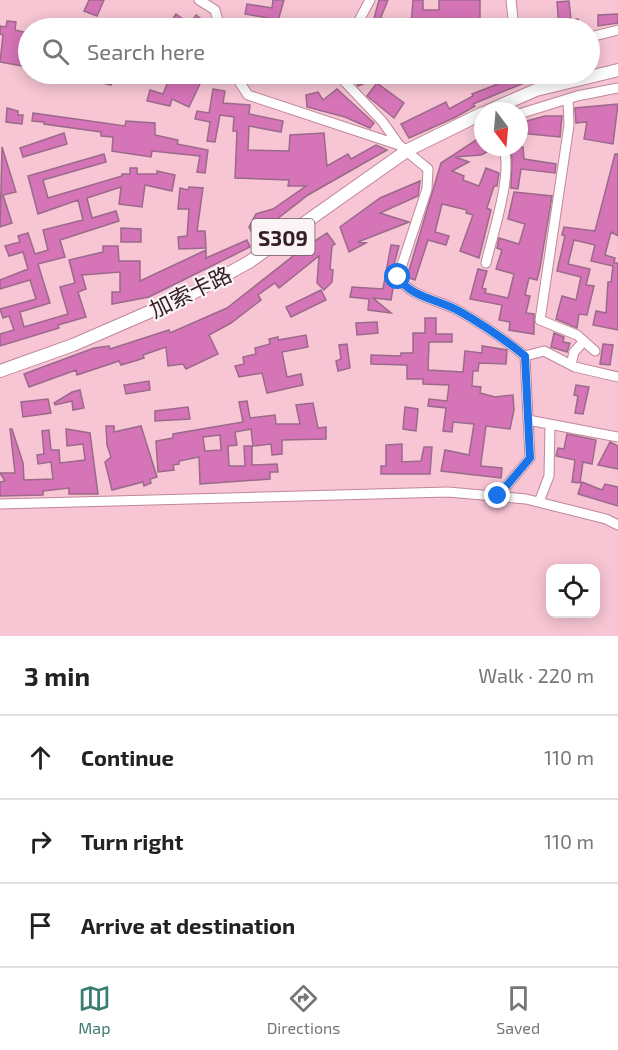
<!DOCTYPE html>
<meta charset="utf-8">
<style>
:root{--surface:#fff;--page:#f6f6f6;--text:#222;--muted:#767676;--line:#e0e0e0;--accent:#397d71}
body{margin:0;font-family:"Exo 2","Noto Sans SC",sans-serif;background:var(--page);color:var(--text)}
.controls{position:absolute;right:18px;bottom:18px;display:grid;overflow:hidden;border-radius:12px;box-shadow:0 3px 15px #0003}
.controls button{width:54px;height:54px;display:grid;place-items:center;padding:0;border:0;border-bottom:2px solid var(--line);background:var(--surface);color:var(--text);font:30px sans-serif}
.compass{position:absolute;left:474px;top:102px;width:54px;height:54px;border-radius:50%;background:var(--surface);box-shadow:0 3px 15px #0003;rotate:164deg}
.stop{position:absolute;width:18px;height:18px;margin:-14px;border:4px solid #1a73e8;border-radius:50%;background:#fff}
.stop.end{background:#1a73e8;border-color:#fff;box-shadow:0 2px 6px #0008}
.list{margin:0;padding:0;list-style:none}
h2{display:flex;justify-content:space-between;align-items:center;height:78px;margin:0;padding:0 24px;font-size:26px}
h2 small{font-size:20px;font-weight:400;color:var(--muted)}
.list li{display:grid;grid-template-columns:39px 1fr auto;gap:18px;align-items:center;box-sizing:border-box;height:84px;padding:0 24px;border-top:2px solid var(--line)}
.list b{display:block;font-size:22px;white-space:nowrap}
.list em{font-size:20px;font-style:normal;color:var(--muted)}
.icon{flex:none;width:33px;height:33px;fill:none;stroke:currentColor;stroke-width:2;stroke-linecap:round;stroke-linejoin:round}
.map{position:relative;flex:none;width:618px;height:636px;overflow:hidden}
.search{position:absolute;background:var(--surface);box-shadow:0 3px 15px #0003;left:18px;right:18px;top:18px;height:66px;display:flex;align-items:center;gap:15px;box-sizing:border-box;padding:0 21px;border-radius:33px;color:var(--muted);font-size:22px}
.sheet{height:330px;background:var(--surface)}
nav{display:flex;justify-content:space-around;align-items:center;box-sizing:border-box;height:84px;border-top:2px solid var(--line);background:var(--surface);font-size:16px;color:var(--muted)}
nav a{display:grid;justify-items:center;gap:3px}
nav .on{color:var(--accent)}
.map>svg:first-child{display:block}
.building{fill:#d674b8;stroke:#9a6a8a;stroke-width:1.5;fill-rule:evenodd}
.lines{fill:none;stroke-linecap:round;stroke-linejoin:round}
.minor-casing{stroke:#c18798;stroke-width:11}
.major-casing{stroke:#c18798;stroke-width:14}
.minor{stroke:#fff;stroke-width:9}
.major{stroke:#fff;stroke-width:12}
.route{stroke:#1a73e8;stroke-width:8}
.labels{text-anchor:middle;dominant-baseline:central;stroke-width:4.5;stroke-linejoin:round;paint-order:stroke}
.shield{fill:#faf4f6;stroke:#6f5e63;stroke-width:1.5}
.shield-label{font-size:21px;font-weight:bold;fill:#341d24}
.street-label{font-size:22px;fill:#341d24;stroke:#faf4f6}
</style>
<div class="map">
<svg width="618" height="636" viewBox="0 0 618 636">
<rect width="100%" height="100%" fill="#f7c5d3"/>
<!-- building -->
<path class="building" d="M 89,0 L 104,0 L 97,16 L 84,11 Z
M 273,0 L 284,0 L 276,28 L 264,28 L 268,18 L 245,14 L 247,4 L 272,8 Z
M 379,0 L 388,0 L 379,22 L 373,22 Z
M 413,0 L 423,0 L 423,10 L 439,10 L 439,0 L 480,0 L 480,28 L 462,28 L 479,19 L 444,19 L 444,28 L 411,27 Z
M 569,1 L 571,20 L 578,19 L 580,28 L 559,28 L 557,2 Z
M 176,14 L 190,24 L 196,15 L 204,21 L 199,28 L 182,28 L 171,21 Z
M 618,14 L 618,23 L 598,26 L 598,15 Z
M 7,21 L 16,22 L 15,30 L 28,33 L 28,67 L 0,62 L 3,35 L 0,34 L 0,26 L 6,27 Z
M 75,74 L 114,74 L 111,85 L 75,77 Z
M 171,74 L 181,74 L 181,76 L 200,84 L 189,107 L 172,99 L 170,106 L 147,101 L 150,90 L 163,94 Z
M 353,74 L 388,74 L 358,86 Z
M 524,74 L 546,74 L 473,104 L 475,106 L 456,117 L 409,138 L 401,124 L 446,102 L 449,109 L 473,96 L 472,94 Z
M 377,83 L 404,103 L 394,118 L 367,96 Z
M 213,89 L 225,91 L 223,103 L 250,105 L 249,114 L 283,121 L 281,132 L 249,126 L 248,150 L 289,151 L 290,135 L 324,133 L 327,166 L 348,154 L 351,159 L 376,145 L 387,150 L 308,195 L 254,237 L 249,227 L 256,214 L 273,209 L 306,186 L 288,186 L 289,180 L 235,178 L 237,131 L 233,131 L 234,117 L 220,115 L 215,142 L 207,141 L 210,122 L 195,119 L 197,111 L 209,113 Z
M 337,89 L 374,123 L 370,128 L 345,117 L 307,107 L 306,95 L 318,92 L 323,100 Z
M 618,104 L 613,144 L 584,139 L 587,122 L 576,123 L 575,108 Z
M 7,108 L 18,111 L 18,115 L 23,115 L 22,124 L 6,122 Z
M 33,113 L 125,126 L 126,121 L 155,123 L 155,135 L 178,140 L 177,144 L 208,150 L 205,173 L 197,172 L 200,156 L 152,151 L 151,157 L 112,151 L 113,137 L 101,136 L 101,132 L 44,124 L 44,122 L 32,121 Z
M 545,116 L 562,116 L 560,137 L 519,133 L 519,123 Z
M 64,133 L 67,144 L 23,157 L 20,148 Z
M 476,140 L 483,140 L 483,147 L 496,147 L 481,155 L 455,157 L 469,162 L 452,171 L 464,176 L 463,180 L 479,186 L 486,168 L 499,173 L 497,186 L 494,186 L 487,208 L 491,210 L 479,258 L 460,251 L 473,215 L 466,213 L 467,210 L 442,204 L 435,232 L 449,236 L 446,245 L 428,240 L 415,280 L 407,277 L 441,163 Z
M 2,147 L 16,192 L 3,195 L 12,223 L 0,227 Z
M 510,147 L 523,147 L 524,159 L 556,164 L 555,173 L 521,169 L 518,189 L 511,188 L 512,158 Z
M 104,154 L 106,162 L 43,180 L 48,198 L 122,176 L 122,174 L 130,174 L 130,168 L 137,168 L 137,174 L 157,174 L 157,171 L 175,175 L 172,191 L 145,185 L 142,207 L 119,204 L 121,187 L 87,198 L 92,218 L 116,211 L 119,221 L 60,240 L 65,257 L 38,264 L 50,303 L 20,312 L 24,327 L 68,314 L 60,287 L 75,283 L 69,260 L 103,252 L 103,246 L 118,246 L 119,261 L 140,261 L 140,281 L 206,250 L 206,258 L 247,240 L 250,247 L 149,297 L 112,304 L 112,292 L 120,292 L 120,272 L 82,275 L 86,289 L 78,292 L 86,317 L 58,325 L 59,328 L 0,346 L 0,334 L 14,330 L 9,316 L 3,318 L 0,309 L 36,299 L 30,280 L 0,289 L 0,280 L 28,269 L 23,252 L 9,256 L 5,246 L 20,242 L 18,236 L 28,233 L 35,254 L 48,250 L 43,230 L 83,220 L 78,200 L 38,214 L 28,176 Z
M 615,154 L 618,154 L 618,236 L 611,232 L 605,255 L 615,258 L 614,263 L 618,263 L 618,330 L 593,325 L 596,311 L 606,313 L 608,282 L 611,282 L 613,266 L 591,261 L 595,245 L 574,240 L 568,264 L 590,269 L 586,285 L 594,286 L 587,315 L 579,314 L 577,328 L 556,319 L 562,296 L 576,300 L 581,277 L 557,271 L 565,236 L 562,235 L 564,227 L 595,231 Z
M 420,181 L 418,196 L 380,213 L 409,222 L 358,242 L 366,243 L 349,252 L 340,227 L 380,198 Z
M 189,187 L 203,188 L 197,231 L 205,231 L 206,248 L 179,249 L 178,237 L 187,236 L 189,209 L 178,209 L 180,188 L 188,190 Z
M 514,192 L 552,196 L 540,268 L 537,280 L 529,278 L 525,295 L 530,296 L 526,313 L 534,314 L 534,334 L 509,330 L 510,322 L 499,320 L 502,305 L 470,299 L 478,269 L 487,271 L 482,288 L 486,289 L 485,293 L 508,298 L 514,274 L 496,269 L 502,250 L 497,248 L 499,238 L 519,244 L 525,224 L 508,219 Z
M 121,228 L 141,229 L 141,242 L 121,242 Z
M 327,233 L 335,244 L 332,246 L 330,269 L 333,270 L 332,282 L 324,290 L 317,283 L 319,256 L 279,288 L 275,283 L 258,295 L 261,300 L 231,323 L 209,335 L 218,354 L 186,369 L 183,364 L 168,366 L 166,347 L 143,355 L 144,358 L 138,360 L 121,365 L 119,361 L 77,375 L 76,370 L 29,387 L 24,374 L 94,348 L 109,346 L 110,349 L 169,330 L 170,333 L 227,308 L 302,249 Z
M 391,245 L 399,246 L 391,275 L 394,283 L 391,300 L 373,298 L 391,313 L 368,310 L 369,299 L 350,297 L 352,287 L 383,289 Z
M 321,290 L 326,300 L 291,317 L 286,307 Z
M 425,318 L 436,318 L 436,334 L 452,334 L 452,342 L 429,342 L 428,370 L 463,372 L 465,351 L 482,353 L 482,346 L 507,350 L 506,364 L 479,363 L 478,371 L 473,371 L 472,386 L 481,387 L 480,393 L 495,397 L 513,395 L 514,410 L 510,429 L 486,426 L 481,463 L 481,466 L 502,468 L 501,478 L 441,471 L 445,450 L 469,455 L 474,424 L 453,422 L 452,432 L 443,431 L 446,408 L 428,406 L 429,399 L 447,401 L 449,385 L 423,384 L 423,379 L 407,379 L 407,365 L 371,364 L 371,355 L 401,356 L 401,353 L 413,353 L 413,333 L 425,333 Z
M 377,322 L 378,333 L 357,335 L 356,323 Z
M 554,333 L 564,337 L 563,342 L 570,343 L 567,352 L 551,347 Z
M 306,335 L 308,347 L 282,352 L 287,377 L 301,374 L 303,385 L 267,393 L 262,373 L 239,377 L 235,366 L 244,364 L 243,357 L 256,354 L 255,348 L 270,344 L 269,339 L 278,337 L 278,340 Z
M 347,344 L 350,368 L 338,371 L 336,361 L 341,359 L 339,345 Z
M 603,344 L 613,345 L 610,365 L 600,364 Z
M 149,381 L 150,390 L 126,394 L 124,385 Z
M 576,385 L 589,387 L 583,414 L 575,413 L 578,396 L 574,395 Z
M 80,390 L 84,408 L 73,410 L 72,401 L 55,405 L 54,403 L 72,392 Z
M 48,399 L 51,413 L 23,417 L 21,402 Z
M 247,401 L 250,418 L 275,415 L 276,424 L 300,424 L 296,405 L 313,403 L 318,428 L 326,427 L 326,439 L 282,440 L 282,454 L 272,455 L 271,444 L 253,446 L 251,429 L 235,432 L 237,445 L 228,446 L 229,466 L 245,466 L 244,446 L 252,446 L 252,465 L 277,464 L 278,472 L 270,472 L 270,479 L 200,484 L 199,457 L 179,461 L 179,464 L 173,465 L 174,470 L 158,472 L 156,441 L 173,438 L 173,434 L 243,422 L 239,402 ZM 220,435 L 221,450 L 205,451 L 203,437 Z
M 188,407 L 190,419 L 155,421 L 155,411 Z
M 405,407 L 418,409 L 416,431 L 403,429 Z
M 106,426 L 114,426 L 114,432 L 141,426 L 157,477 L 150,479 L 151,483 L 144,486 L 143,482 L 112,490 L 105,462 L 111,457 L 107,445 Z
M 10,429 L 12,429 L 23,463 L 24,480 L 53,479 L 51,462 L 38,464 L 37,455 L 44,454 L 42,431 L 49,430 L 51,450 L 59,450 L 60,463 L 85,460 L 83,444 L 67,446 L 66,429 L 90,433 L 98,494 L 69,494 L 69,488 L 43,491 L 43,495 L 0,496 L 0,482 L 5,481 L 0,473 L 15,473 Z
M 567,434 L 596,440 L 592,464 L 583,462 L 580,483 L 572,482 L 575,460 L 556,456 L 558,448 L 564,449 Z
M 610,442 L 618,446 L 618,469 L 598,465 Z
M 402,444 L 402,462 L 421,461 L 424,447 L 432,447 L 430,474 L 381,474 L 381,466 L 386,466 L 386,445 Z
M 582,482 L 602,490 L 605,484 L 618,487 L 618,506 L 578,494 Z"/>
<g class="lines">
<defs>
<path id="minor" d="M 199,0 L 215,10 L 220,28
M 511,0 L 514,28
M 355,28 L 370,0
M 590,37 L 618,30
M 234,74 L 248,95 L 399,145 L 428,169 L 427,189 L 398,277 C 411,298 438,299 459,311 C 482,324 504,339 525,356 L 530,458 L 498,496
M 344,74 L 344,81 L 382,121 L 399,145
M 568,99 L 569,125 L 540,320 L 577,335 L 595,351
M 519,114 L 577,96 L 618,88
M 486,263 C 492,236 514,172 503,147
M 525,356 L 544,351 L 575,367 L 618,377
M 571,365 L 574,352 L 584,341
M 528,420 L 618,437
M 539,502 L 549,476 L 550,425
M 0,504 L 448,492 L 526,499 L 606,519 L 618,525"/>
<path id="major" d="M 488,111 L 536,90 L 618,70
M 0,371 L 73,345 L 193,293 L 249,262 L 408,150 L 483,113"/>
</defs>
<!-- minor casing -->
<use href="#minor" class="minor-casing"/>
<!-- major casing -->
<use href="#major" class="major-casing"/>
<!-- minor -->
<use href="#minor" class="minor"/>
<!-- major -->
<use href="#major" class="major"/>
</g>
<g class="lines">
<!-- route -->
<path class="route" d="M 398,277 C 411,298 438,299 459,311 C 482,324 504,339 525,356 L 530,458 L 498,496"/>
</g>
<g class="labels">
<!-- shield labels -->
<rect class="shield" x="251.5" y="219" width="63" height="36" rx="4.5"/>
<g class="shield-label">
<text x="283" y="237">S309</text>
</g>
<!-- street labels -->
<g class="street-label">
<text transform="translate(190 291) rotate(-26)">加索卡路</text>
</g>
</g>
</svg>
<div class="controls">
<button><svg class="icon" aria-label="locate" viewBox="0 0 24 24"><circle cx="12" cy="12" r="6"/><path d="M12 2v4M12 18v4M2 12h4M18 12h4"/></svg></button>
</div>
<svg class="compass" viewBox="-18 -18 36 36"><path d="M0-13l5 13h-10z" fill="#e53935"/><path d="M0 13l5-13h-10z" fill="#767676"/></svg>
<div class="stop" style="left:398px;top:277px"></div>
<div class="stop end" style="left:498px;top:496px"></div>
<div class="search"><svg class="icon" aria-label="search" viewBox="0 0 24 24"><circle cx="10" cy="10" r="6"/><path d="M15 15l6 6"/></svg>Search here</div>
</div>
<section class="sheet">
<h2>3 min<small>Walk · 220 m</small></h2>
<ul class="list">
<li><svg class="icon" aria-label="ahead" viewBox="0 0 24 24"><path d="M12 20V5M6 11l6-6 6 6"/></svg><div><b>Continue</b></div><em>110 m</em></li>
<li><svg class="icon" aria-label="right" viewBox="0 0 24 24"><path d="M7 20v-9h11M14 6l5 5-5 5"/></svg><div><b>Turn right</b></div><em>110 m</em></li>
<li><svg class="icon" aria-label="arrive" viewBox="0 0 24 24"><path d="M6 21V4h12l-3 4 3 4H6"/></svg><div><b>Arrive at destination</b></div></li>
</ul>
</section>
<nav>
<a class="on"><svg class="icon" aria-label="map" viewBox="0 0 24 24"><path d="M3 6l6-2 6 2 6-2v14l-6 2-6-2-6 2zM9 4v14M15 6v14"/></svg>Map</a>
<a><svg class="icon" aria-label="directions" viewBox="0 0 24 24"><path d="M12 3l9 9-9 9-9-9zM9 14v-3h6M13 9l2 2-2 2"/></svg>Directions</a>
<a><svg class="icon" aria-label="saved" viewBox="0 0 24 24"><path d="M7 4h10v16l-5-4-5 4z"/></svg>Saved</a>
</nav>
